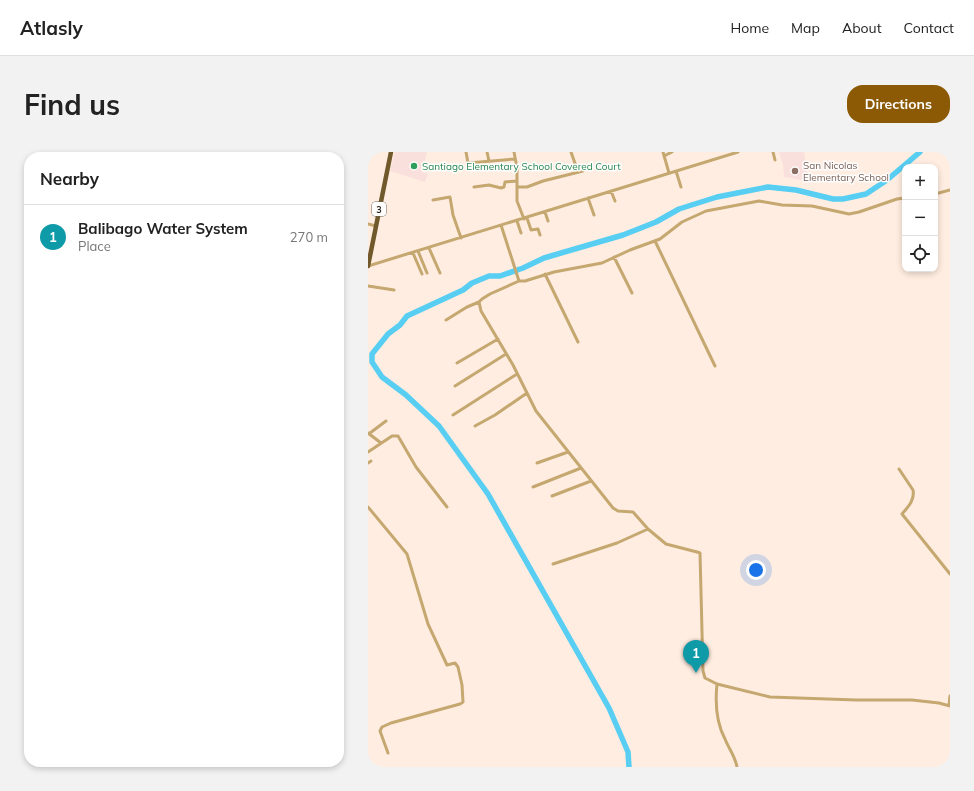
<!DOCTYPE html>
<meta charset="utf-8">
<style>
:root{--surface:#fff;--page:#f2f2f2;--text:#222;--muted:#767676;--line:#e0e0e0;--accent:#8c5905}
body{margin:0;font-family:Mulish,sans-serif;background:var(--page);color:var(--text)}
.controls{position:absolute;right:12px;top:12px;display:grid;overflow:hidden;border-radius:8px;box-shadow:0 2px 6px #0003}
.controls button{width:36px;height:36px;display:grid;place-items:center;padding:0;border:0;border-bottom:1px solid var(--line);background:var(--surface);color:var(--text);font:20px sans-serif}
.you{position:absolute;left:388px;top:418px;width:14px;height:14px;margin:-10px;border:3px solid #fff;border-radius:50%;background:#1a73e8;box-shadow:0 0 0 6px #1a73e833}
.badge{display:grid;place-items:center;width:26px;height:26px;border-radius:50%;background:var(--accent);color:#fff;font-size:13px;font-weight:700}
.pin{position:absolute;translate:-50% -33px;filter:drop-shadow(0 1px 2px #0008)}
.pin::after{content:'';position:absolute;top:21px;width:14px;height:12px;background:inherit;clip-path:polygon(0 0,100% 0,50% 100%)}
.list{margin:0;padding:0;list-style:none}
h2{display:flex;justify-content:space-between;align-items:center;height:52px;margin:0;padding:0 16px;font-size:17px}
h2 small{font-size:13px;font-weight:400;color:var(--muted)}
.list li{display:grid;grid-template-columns:26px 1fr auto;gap:12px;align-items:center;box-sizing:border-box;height:64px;padding:0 16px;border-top:1px solid var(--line)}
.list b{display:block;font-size:15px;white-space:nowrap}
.list p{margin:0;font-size:13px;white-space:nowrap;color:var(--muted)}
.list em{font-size:13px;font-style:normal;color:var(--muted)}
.icon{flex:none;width:22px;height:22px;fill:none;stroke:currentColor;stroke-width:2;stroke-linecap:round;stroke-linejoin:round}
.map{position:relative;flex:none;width:582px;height:615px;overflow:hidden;border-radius:16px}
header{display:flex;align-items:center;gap:24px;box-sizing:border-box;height:56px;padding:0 20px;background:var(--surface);border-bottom:1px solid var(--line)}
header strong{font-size:19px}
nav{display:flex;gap:22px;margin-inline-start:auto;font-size:14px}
.intro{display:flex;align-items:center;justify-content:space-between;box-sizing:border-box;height:96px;padding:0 24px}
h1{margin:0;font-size:28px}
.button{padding:10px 18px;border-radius:16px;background:var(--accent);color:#fff;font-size:14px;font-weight:700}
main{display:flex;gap:24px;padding:0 24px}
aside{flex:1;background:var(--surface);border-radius:16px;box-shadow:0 2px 6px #0003}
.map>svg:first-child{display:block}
.education{fill:#fae0dc}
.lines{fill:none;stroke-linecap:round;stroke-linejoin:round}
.river{stroke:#58cef3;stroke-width:5.5}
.minor{stroke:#c5a770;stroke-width:3}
.highway{stroke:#71592b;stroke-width:4.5}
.leisure-dot{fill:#2e9e5b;stroke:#fefefe;stroke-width:1.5}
.education-dot{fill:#8d6e63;stroke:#fefefe;stroke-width:1.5}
.labels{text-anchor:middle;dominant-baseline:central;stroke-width:3;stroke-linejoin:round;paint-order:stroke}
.shield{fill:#fefefe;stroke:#68635f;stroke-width:1}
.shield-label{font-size:9px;font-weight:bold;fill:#28201b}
.education-label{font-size:10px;fill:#785e54;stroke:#fefefe;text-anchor:start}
.leisure-label{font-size:10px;fill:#27864d;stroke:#fefefe;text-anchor:start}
</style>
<header>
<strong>Atlasly</strong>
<nav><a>Home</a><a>Map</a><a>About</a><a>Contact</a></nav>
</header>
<div class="intro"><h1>Find us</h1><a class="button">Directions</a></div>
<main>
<aside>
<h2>Nearby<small></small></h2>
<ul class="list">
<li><span class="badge" style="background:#0f9aa8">1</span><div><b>Balibago Water System</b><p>Place</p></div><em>270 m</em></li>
</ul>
</aside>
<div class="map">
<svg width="582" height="615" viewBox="0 0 582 615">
<rect width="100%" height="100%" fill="#ffede1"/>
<!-- education -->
<path class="education" d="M 27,0 L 59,0 L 54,20 L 60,22 L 57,30 L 22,19 Z
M 411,0 L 436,0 L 440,27 L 439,29 L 416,25 L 415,13 Z"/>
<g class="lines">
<!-- river -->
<path class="river" d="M 261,615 L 260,600 L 241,556 L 120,342 L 71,274 L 38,243 L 14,225 L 4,210 L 4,202 L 20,182 L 32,173 L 39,164 L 95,138 L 104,131 L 121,124 L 132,124 L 155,116 L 176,106 L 255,83 L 288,70 L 311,57 L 349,45 L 400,35 L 428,38 L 465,47 L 475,47 L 498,42 L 519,28 L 552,0"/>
<!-- minor -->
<path class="minor" d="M 98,0 L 100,11 L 147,7
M 119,0 L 121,9
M 146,0 L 149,16 L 149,49 L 156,67
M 203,0 L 210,20
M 295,0 L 301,21
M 405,0 L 407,8
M 296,4 L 304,0
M 308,19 L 313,35
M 106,35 L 121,33 L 133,36 L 136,35 L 137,30 L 149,29
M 149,35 L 159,35 L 175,29 L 215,19
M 243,39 L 247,49
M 567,42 L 582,38
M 220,46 L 226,63
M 65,48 L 82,45 L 85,63 L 93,86
M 177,60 L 180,69
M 159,66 L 163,78 L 170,77 L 172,83
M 149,69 L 153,81
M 0,72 L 8,74
M 133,73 L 151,129
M 287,89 L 347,214
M 61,96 L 72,121
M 50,99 L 59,121
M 45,101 L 54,122
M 246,105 L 264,141
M 0,114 L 370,0
M 177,122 L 210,190
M 0,134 L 26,138
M 111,150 L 113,159 L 145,213 L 168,259 L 245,356 L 250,359 L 265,360 L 280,377 L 298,392 L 329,400 L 332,401 L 335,519 L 337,526 L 349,532 L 402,545 L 488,548 L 544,548 L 571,551 L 582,554
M 78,168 L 99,155 L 111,150 L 114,147 L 122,142 L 151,129 L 157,129 L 186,120 L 234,111 L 262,98 L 292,87 L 314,70 L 338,59 L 391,49 L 414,53 L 444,54 L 481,62 L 491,60 L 529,47 L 537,46
M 89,211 L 130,187
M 87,234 L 138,202
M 85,263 L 149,222
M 107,274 L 127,263 L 159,241
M 0,281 L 13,291
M 2,281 L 18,269
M 0,300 L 24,284 L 30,284 L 48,315 L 79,355
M 0,311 L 3,309
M 169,311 L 200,300
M 531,317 L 545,338 C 547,348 540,355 534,362 L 582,422
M 165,335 L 213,316
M 184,344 L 223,329
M 0,355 L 39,402 L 60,472 L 79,513 L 87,511 L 90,515 L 94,533 L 95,550 L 92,552 L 23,571 L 14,575 L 12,579 L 20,601
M 185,412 L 249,391 L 280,377
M 349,532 C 347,551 348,570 357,587 C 361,597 367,604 369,615
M 581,553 L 582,544"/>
<!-- highway -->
<path class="highway" d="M 0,114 L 23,0"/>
</g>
<!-- markers -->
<circle class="leisure-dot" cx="46" cy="14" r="4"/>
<circle class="education-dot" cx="427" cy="19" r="4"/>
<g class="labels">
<!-- shield labels -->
<rect class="shield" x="4" y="50" width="14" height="14" rx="3"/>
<g class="shield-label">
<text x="11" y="57">3</text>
</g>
<!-- education labels -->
<g class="education-label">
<text x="435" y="13">San Nicolas<tspan x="435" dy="12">Elementary School</tspan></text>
</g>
<!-- leisure labels -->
<g class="leisure-label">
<text x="54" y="14">Santiago Elementary School Covered Court</text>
</g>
</g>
</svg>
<div class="controls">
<button>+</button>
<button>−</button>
<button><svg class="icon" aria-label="locate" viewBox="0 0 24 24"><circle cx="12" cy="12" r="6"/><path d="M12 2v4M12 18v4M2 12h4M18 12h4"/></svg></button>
</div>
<div class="you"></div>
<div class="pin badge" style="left:328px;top:521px;background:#0f9aa8">1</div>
</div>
</main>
